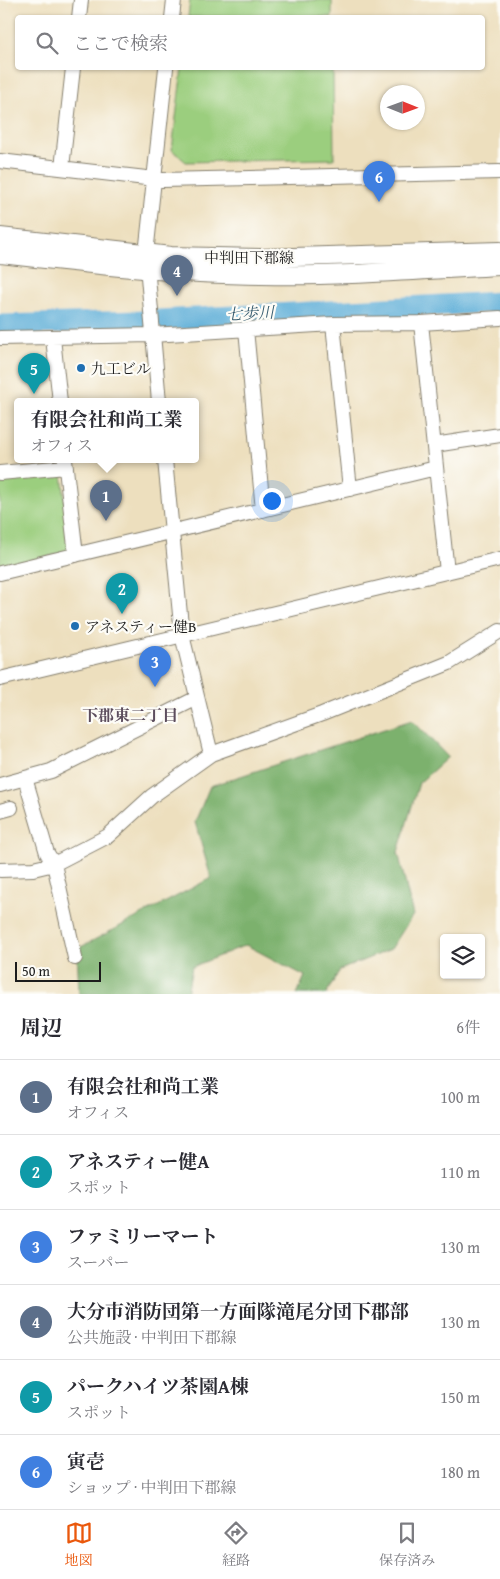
<!DOCTYPE html>
<html lang="ja">
<meta charset="utf-8">
<style>
:root{--surface:#fff;--page:#f7f7f7;--text:#2b2b33;--muted:#7c7c81;--line:#e1e1e2;--accent:#ea580c}
body{margin:0;font-family:"Gentium Book Plus","Noto Serif JP",serif;background:var(--page);color:var(--text)}
.controls{position:absolute;right:15px;bottom:15px;display:grid;overflow:hidden;border-radius:5px;box-shadow:0 1px 4px #0004}
.controls button{width:45px;height:45px;display:grid;place-items:center;padding:0;border:0;border-bottom:1px solid var(--line);background:var(--surface);color:var(--text);font:25px sans-serif}
.compass{position:absolute;left:380px;top:85px;width:45px;height:45px;border-radius:50%;background:var(--surface);box-shadow:0 1px 4px #0004;rotate:91deg}
.scale{position:absolute;left:15px;bottom:12px;width:86px;box-sizing:border-box;padding-left:5px;border:2px solid #1c1c1c;border-top:0;font-size:14px;line-height:18px;white-space:nowrap;color:#1c1c1c;-webkit-text-stroke:4px #fdfcf7;paint-order:stroke}
.you{position:absolute;left:271px;top:500px;width:18px;height:18px;margin:-12px;border:4px solid #fff;border-radius:50%;background:#1a73e8;box-shadow:0 0 0 8px #1a73e833}
.badge{display:grid;place-items:center;width:32px;height:32px;border-radius:50%;background:var(--accent);color:#fff;font-size:16px;font-weight:700}
.pin{position:absolute;translate:-50% -41px;filter:drop-shadow(0 1px 2px #0008)}
.pin::after{content:'';position:absolute;top:26px;width:18px;height:15px;background:inherit;clip-path:polygon(0 0,100% 0,50% 100%)}
.popup{position:absolute;left:14px;top:398px;width:185px;height:65px;box-sizing:border-box;display:grid;place-content:center;border-radius:5px;background:var(--surface);filter:drop-shadow(0 1px 4px #0005);font-size:16px;white-space:nowrap;color:var(--muted)}
.popup b{font-size:19px;color:var(--text)}
.popup::after{content:'';position:absolute;left:50%;top:100%;margin-left:-10px;border:10px solid transparent;border-top-color:var(--surface)}
.list{margin:0;padding:0;list-style:none}
h2{display:flex;justify-content:space-between;align-items:center;height:65px;margin:0;padding:0 20px;font-size:21px}
h2 small{font-size:16px;font-weight:400;color:var(--muted)}
.list li{display:grid;grid-template-columns:32px 1fr auto;gap:15px;align-items:center;box-sizing:border-box;height:75px;padding:0 20px;border-top:1px solid var(--line)}
.list b{display:block;font-size:19px;white-space:nowrap}
.list p{margin:0;font-size:16px;white-space:nowrap;color:var(--muted)}
.list em{font-size:16px;font-style:normal;color:var(--muted)}
.icon{flex:none;width:28px;height:28px;fill:none;stroke:currentColor;stroke-width:2;stroke-linecap:round;stroke-linejoin:round}
.map{position:relative;flex:none;width:500px;height:994px;overflow:hidden}
.search{position:absolute;background:var(--surface);box-shadow:0 1px 4px #0004;left:15px;right:15px;top:15px;height:55px;display:flex;align-items:center;gap:12px;box-sizing:border-box;padding:0 18px;border-radius:5px;color:var(--muted);font-size:19px}
.sheet{height:515px;background:var(--surface)}
nav{display:flex;justify-content:space-around;align-items:center;box-sizing:border-box;height:70px;border-top:1px solid var(--line);background:var(--surface);font-size:14px;color:var(--muted)}
nav a{display:grid;justify-items:center;gap:2px}
nav .on{color:var(--accent)}
.map>svg:first-child{display:block}
.green{fill:#9bce7e;stroke:#5c754d}
.forest{fill:#7cb16d;stroke:#4c6644}
.lines{fill:none;stroke-linecap:round;stroke-linejoin:round}
.river{stroke:#5daed8;stroke-width:21}
.minor-casing{stroke:#847e6d;stroke-width:16}
.major-casing{stroke:#847e6d;stroke-width:20}
.minor{stroke:#fff;stroke-width:14}
.major{stroke:#fff;stroke-width:18}
.poi-dot{fill:#1f6fb2;stroke:#fdfcf7;stroke-width:2}
.labels{text-anchor:middle;dominant-baseline:central;stroke-width:4.5;stroke-linejoin:round;paint-order:stroke}
.street-label{font-size:15px;fill:#1c1c1c;stroke:#fdfcf7}
.poi-label{font-size:15px;fill:#1c1c1c;stroke:#fdfcf7;text-anchor:start}
.water-label{font-size:16px;font-style:italic;fill:#395e71;stroke:#fdfcf7}
.neighbourhood-label{font-size:16px;font-weight:bold;fill:#5d4e5e;stroke:#fdfcf7}
</style>
<div class="map">
<svg width="500" height="994" viewBox="0 0 500 994">
<rect width="100%" height="100%" fill="#fdfcf7"/>
<filter id="ink" filterUnits="userSpaceOnUse"><feTurbulence type="fractalNoise" baseFrequency=".02" numOctaves="2"/><feDisplacementMap in="SourceGraphic" scale="10" xChannelSelector="R" yChannelSelector="G"/><feConvolveMatrix kernelMatrix="1 2 1 2 8 2 1 2 1" color-interpolation-filters="sRGB"/></filter>
<filter id="wash" filterUnits="userSpaceOnUse"><feTurbulence type="fractalNoise" baseFrequency=".0096" numOctaves="4" result="noise"/><feDisplacementMap in="SourceGraphic" scale="20" xChannelSelector="R" yChannelSelector="G"/><feGaussianBlur stdDeviation="1.12" result="paint"/><feColorMatrix in="noise" values="0 0 0 0 0 0 0 0 0 0 0 0 0 0 0 0 0 1.4 0 .05"/><feComposite in="paint" operator="in"/></filter>
<g filter="url(#wash)">
<rect width="100%" height="100%" fill="#eddfbe"/>
<!-- green -->
<path class="green" d="M 190,0 L 332,0 L 332,17 L 188,17 Z
M 182,68 L 333,68 L 334,159 L 186,162 L 172,150 Z
M 62,473 L 70,547 L 67,552 L 0,568 L 0,476 Z"/>
<!-- forest -->
<path class="forest" d="M 412,720 L 448,757 L 419,783 L 398,852 L 413,915 L 391,949 L 340,970 L 326,994 L 297,994 L 305,976 L 246,945 L 192,967 L 187,994 L 79,994 L 77,949 L 211,878 L 195,822 L 210,786 Z"/>
<g class="lines">
<!-- river -->
<path class="river" d="M 0,325 L 139,321 L 500,302"/>
</g>
</g>
<g filter="url(#ink)">
<g class="lines">
<defs>
<path id="minor" d="M 79,18 L 81,0
M 172,18 L 174,0
M 0,161 L 163,180 L 500,172
M 62,168 L 73,68
M 421,323 L 447,572
M 333,324 L 350,489
M 246,329 L 263,510
M 0,338 L 152,335 L 333,324 L 421,323 L 500,318
M 53,338 L 60,402
M 159,402 L 146,254 L 166,68
M 434,445 L 500,435
M 65,460 L 76,555
M 165,460 L 182,635 L 211,754
M 0,473 L 66,467
M 0,573 L 436,468
M 0,679 L 500,559
M 25,778 L 47,853 L 54,864 L 75,958
M 0,785 L 51,771 L 197,698
M 0,811 L 11,808
M 0,870 L 33,869 L 54,864 L 108,836 L 152,796 L 211,754 L 322,714 L 449,663 L 500,631"/>
<path id="major" d="M 0,237 L 171,256 L 259,258 L 500,251
M 0,254 C 87,264 173,274 261,275 C 341,277 421,270 500,266"/>
</defs>
<!-- minor casing -->
<use href="#minor" class="minor-casing"/>
<!-- major casing -->
<use href="#major" class="major-casing"/>
<!-- minor -->
<use href="#minor" class="minor"/>
<!-- major -->
<use href="#major" class="major"/>
</g>
</g>
<!-- markers -->
<g class="poi-dot">
<circle cx="81" cy="368" r="5"/>
<circle cx="75" cy="626" r="5"/>
</g>
<g class="labels">
<!-- street labels -->
<g class="street-label">
<text x="249" y="257">中判田下郡線</text>
</g>
<!-- poi labels -->
<g class="poi-label">
<text x="91" y="368">九工ビル</text>
<text x="85" y="626">アネスティー健B</text>
</g>
<!-- water labels -->
<g class="water-label">
<text transform="translate(250 313) rotate(-3)">七歩川</text>
</g>
<!-- neighbourhood labels -->
<g class="neighbourhood-label">
<text x="130" y="715">下郡東二丁目</text>
</g>
</g>
</svg>
<div class="controls">
<button><svg class="icon" aria-label="layers" viewBox="0 0 24 24"><path d="M12 4l9 5-9 5-9-5zM3 14l9 5 9-5"/></svg></button>
</div>
<svg class="compass" viewBox="-18 -18 36 36"><path d="M0-13l5 13h-10z" fill="#e53935"/><path d="M0 13l5-13h-10z" fill="#7c7c81"/></svg>
<div class="scale">50 m</div>
<div class="you"></div>
<div class="pin badge" style="left:106px;top:521px;background:#5c6f8a">1</div>
<div class="popup"><b>有限会社和尚工業</b>オフィス</div>
<div class="pin badge" style="left:122px;top:614px;background:#0f9aa8">2</div>
<div class="pin badge" style="left:155px;top:687px;background:#3f7fe0">3</div>
<div class="pin badge" style="left:177px;top:296px;background:#5c6f8a">4</div>
<div class="pin badge" style="left:34px;top:394px;background:#0f9aa8">5</div>
<div class="pin badge" style="left:379px;top:202px;background:#3f7fe0">6</div>
<div class="search"><svg class="icon" aria-label="search" viewBox="0 0 24 24"><circle cx="10" cy="10" r="6"/><path d="M15 15l6 6"/></svg>ここで検索</div>
</div>
<section class="sheet">
<h2>周辺<small>6件</small></h2>
<ul class="list">
<li><span class="badge" style="background:#5c6f8a">1</span><div><b>有限会社和尚工業</b><p>オフィス</p></div><em>100 m</em></li>
<li><span class="badge" style="background:#0f9aa8">2</span><div><b>アネスティー健A</b><p>スポット</p></div><em>110 m</em></li>
<li><span class="badge" style="background:#3f7fe0">3</span><div><b>ファミリーマート</b><p>スーパー</p></div><em>130 m</em></li>
<li><span class="badge" style="background:#5c6f8a">4</span><div><b>大分市消防団第一方面隊滝尾分団下郡部</b><p>公共施設 · 中判田下郡線</p></div><em>130 m</em></li>
<li><span class="badge" style="background:#0f9aa8">5</span><div><b>パークハイツ茶園A棟</b><p>スポット</p></div><em>150 m</em></li>
<li><span class="badge" style="background:#3f7fe0">6</span><div><b>寅壱</b><p>ショップ · 中判田下郡線</p></div><em>180 m</em></li>
</ul>
</section>
<nav>
<a class="on"><svg class="icon" aria-label="map" viewBox="0 0 24 24"><path d="M3 6l6-2 6 2 6-2v14l-6 2-6-2-6 2zM9 4v14M15 6v14"/></svg>地図</a>
<a><svg class="icon" aria-label="directions" viewBox="0 0 24 24"><path d="M12 3l9 9-9 9-9-9zM9 14v-3h6M13 9l2 2-2 2"/></svg>経路</a>
<a><svg class="icon" aria-label="saved" viewBox="0 0 24 24"><path d="M7 4h10v16l-5-4-5 4z"/></svg>保存済み</a>
</nav>
